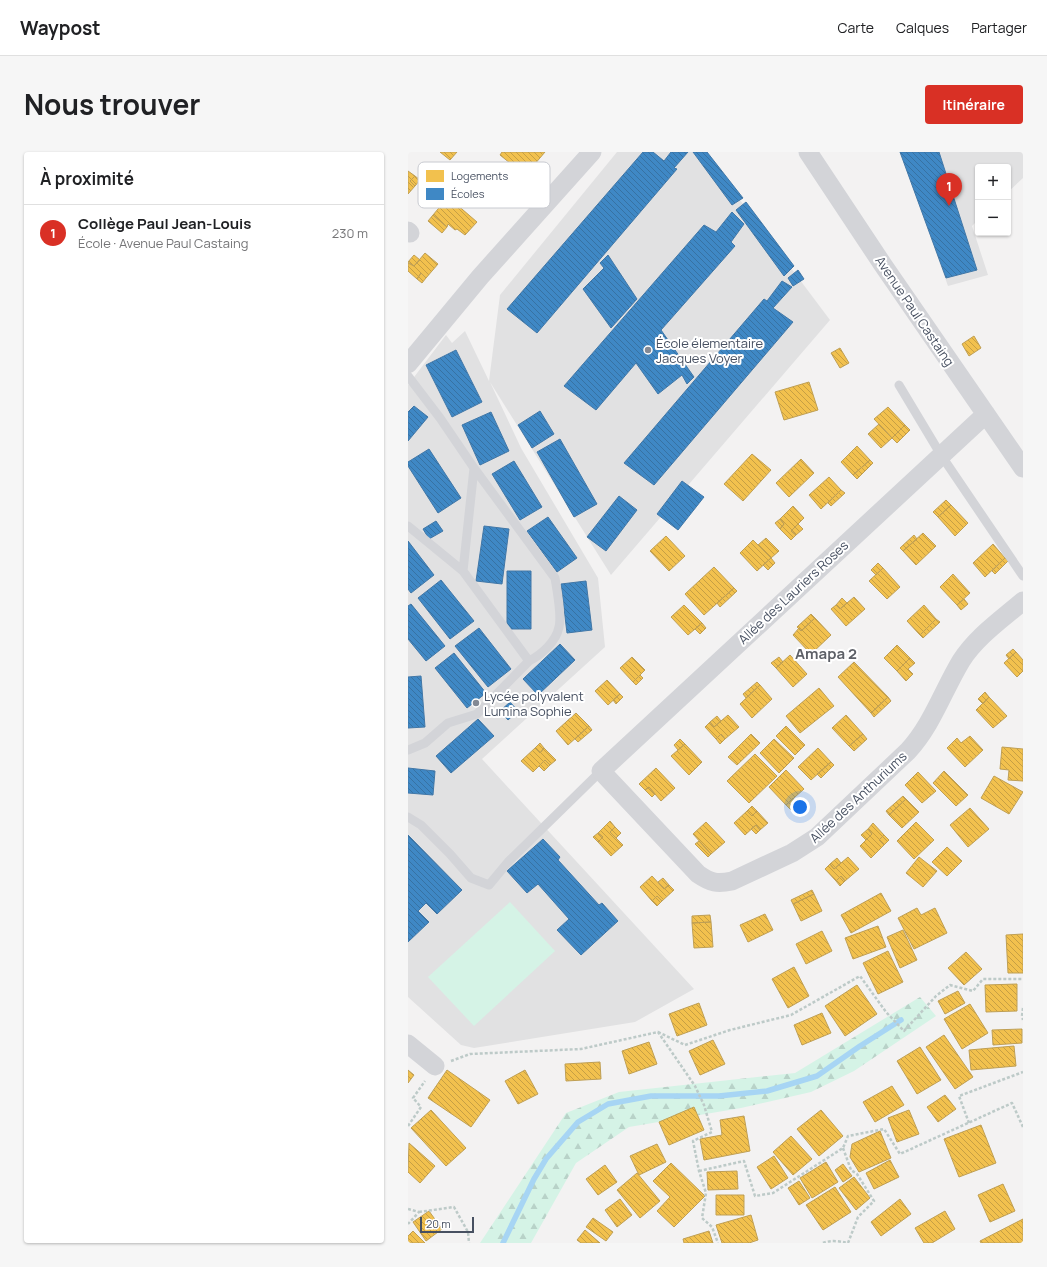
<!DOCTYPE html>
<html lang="fr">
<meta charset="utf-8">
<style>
:root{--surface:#fff;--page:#f6f6f6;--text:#202124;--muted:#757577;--line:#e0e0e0;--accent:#d93025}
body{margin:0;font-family:Manrope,sans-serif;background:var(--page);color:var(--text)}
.controls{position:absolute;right:12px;top:12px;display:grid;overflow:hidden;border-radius:4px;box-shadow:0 1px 3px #0004}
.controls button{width:36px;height:36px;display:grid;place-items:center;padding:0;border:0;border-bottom:1px solid var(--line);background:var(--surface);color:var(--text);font:20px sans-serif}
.scale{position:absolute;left:12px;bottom:10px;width:54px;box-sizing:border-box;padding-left:4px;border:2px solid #475061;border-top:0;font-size:11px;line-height:14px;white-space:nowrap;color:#475061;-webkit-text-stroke:3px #fff;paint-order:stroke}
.you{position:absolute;left:392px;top:655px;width:14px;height:14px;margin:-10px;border:3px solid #fff;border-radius:50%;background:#1a73e8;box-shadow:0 0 0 6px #1a73e833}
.badge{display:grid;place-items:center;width:26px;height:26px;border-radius:50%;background:var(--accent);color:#fff;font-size:13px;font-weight:700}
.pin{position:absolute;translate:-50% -33px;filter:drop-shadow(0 1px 2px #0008)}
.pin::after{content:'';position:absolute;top:21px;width:14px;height:12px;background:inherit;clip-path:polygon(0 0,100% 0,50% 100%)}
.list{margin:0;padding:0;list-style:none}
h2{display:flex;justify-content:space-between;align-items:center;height:52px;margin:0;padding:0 16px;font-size:17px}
h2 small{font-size:13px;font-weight:400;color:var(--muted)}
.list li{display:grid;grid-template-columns:26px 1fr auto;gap:12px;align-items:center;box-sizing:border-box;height:56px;padding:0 16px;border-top:1px solid var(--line)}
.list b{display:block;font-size:15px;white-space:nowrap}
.list p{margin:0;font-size:13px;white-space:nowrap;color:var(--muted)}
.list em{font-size:13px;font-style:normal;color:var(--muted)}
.map{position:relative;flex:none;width:615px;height:1091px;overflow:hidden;border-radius:4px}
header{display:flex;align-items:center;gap:24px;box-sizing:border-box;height:56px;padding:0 20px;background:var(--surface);border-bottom:1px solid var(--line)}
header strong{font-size:19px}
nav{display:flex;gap:22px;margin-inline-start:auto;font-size:14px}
.intro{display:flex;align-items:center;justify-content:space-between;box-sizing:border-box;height:96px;padding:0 24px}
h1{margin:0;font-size:28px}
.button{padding:10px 18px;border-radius:4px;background:var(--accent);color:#fff;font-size:14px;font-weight:700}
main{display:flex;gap:24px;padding:0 24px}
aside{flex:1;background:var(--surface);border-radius:4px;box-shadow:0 1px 3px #0004}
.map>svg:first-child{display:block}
.education{fill:#e1e1e2}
.forest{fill:url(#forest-firs)}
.park{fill:#d5f3e6}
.homes{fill:url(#homes-back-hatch);stroke:#bf9f54}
.schools{fill:url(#schools-back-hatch);stroke:#4177a7}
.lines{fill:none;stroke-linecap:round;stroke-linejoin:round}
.stream{stroke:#a7d5f4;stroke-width:5.5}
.path{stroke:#bdcac8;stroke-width:2.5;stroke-dasharray:3 2;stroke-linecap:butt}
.lane{stroke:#d3d4d8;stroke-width:9}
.street{stroke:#d3d4d8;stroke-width:19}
.poi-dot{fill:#838994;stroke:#fff;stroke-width:1.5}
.labels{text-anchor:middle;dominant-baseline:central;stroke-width:4;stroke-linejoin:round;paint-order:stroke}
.street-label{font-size:13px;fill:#475061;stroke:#fff}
.poi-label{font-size:13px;fill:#475061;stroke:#fff;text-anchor:start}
.quarter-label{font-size:15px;font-weight:bold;fill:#5d6067;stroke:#fff}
.key{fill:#fff;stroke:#c8cad0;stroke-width:1}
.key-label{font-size:11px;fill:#475061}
</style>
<header>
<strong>Waypost</strong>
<nav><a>Carte</a><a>Calques</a><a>Partager</a></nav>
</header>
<div class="intro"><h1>Nous trouver</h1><a class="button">Itinéraire</a></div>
<main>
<aside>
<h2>À proximité<small></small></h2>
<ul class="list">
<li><span class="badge">1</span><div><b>Collège Paul Jean-Louis</b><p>École · Avenue Paul Castaing</p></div><em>230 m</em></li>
</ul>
</aside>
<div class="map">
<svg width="615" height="1091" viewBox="0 0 615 1091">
<defs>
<pattern id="forest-firs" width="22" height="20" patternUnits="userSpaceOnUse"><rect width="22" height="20" fill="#d5f3e6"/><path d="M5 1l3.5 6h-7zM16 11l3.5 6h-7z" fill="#b8d2c8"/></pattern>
<pattern id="homes-back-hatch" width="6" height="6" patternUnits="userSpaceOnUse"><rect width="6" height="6" fill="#f2c14e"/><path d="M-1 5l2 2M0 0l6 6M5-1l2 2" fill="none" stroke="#c69f44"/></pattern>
<pattern id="schools-back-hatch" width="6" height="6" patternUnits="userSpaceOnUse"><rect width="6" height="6" fill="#3f88c5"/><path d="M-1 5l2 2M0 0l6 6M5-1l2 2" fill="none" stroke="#3772a3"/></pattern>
</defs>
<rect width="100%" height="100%" fill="#f3f2f2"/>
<!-- education -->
<path class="education" d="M 209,0 L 296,0 L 422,168 L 203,423 L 82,230 L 113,296 L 190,426 L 197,495 L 74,607 L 286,837 L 227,870 L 66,896 L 53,893 L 0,845 L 0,233 L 38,183 L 44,191 L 57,179 L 81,229 L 92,143 Z
M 492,0 L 615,0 L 615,26 L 600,40 L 600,15 L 570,15 L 570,68 L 564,74 L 580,123 L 540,134 Z"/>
<!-- forest -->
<path class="forest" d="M 512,845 L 528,864 L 446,919 L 403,940 L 333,956 L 221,975 L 168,1011 L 123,1091 L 72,1091 L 158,961 L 211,940 L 387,921 Z"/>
<!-- park -->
<path class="park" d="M 102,750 L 147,799 L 66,874 L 20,825 Z"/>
<!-- homes -->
<path class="homes" d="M 32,0 L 49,0 L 42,8 Z
M 94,0 L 137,0 L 126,13 L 121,10 L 113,20 L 92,3 Z
M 0,19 L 7,24 L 2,29 L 7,34 L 0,42 Z
M 7,24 L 12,28 L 7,34 L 2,29 Z
M 40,45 L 69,70 L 57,83 L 49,77 L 47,78 L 40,72 L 39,75 L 25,63 Z
M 25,63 L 39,75 L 34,81 L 20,69 Z
M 17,101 L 30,112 L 18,126 L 13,121 L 9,127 L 0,119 L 0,111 L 6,114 Z
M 6,103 L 12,108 L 6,114 L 0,110 Z
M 13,121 L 18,126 L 14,131 L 9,127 Z
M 566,184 L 573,196 L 561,204 L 554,192 Z
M 432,196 L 441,211 L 432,216 L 423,201 Z
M 401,230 L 410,258 L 376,268 L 367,240 Z
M 480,255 L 497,273 L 484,286 L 466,267 Z
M 471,272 L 484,286 L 473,296 L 460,282 Z
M 497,273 L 502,278 L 489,291 L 484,286 Z
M 449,294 L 462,308 L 445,323 L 433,310 Z
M 344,302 L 363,318 L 335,349 L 316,332 Z
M 393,307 L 406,321 L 381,345 L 368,331 Z
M 462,308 L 465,311 L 449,327 L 445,323 Z
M 421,325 L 433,338 L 413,357 L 401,343 Z
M 433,338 L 437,341 L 423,354 L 420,351 Z
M 538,348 L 543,353 L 530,365 L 525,360 Z
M 543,353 L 560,371 L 547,384 L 530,365 Z
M 385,354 L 396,366 L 383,379 L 388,383 L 383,388 L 372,377 L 376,372 L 372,367 Z
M 372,367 L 376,372 L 372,377 L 367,371 Z
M 390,372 L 395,377 L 388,383 L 383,379 Z
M 515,381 L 528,394 L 508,413 L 495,399 Z
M 506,383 L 509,387 L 495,399 L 492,396 Z
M 258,384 L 277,404 L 261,419 L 242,399 Z
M 358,386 L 371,399 L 363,406 L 350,393 Z
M 345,388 L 363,406 L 349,419 L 332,401 Z
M 585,392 L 597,406 L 577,425 L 565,411 Z
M 363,406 L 367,411 L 360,418 L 355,413 Z
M 597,406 L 600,409 L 587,422 L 584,419 Z
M 470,411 L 475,416 L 468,423 L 463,418 Z
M 306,415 L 326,436 L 296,463 L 277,442 Z
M 475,416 L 492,435 L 479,447 L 461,429 Z
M 545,422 L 562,441 L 549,453 L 532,435 Z
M 326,436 L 329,439 L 312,455 L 309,451 Z
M 446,445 L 457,457 L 438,474 L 423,457 L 428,453 L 432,457 Z
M 434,446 L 439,451 L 432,457 L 428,453 Z
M 556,447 L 560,452 L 553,458 L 549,453 Z
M 276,453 L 294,471 L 280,483 L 263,465 Z
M 516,453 L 528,467 L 512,483 L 499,469 Z
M 403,462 L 407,466 L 393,479 L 389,475 Z
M 407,466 L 423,483 L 403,502 L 385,483 L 391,476 L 393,479 Z
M 528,467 L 532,470 L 515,486 L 512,483 Z
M 294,471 L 298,476 L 292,482 L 287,477 Z
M 489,493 L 502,506 L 489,519 L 476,506 Z
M 605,497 L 608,500 L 601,507 L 598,503 Z
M 608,500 L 615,508 L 615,519 L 609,525 L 596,511 Z
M 382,503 L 399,522 L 385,535 L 368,516 Z
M 224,505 L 237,518 L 225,530 L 212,516 Z
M 371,505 L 375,510 L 368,516 L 363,511 Z
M 502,506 L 507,511 L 500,517 L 505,522 L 498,529 L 489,519 Z
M 446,510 L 480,545 L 463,561 L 430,525 Z
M 232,523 L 235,526 L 228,533 L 225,530 Z
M 199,528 L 212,542 L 200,553 L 187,539 Z
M 349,530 L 352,533 L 338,546 L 335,542 Z
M 352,533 L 364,547 L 344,566 L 332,552 Z
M 411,536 L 426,554 L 392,581 L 378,564 Z
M 577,540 L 581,545 L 575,552 L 570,547 Z
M 212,542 L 215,545 L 208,552 L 205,548 Z
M 480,545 L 483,549 L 466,565 L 463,561 Z
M 581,545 L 599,564 L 585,576 L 568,558 Z
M 168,561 L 181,574 L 160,593 L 148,579 Z
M 320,563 L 331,575 L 317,587 L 313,582 L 308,587 L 297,575 L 302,570 L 306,575 Z
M 438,563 L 455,582 L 441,594 L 424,576 Z
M 309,564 L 313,569 L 306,575 L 302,570 Z
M 181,574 L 184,578 L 170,590 L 167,587 Z
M 378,574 L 397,593 L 387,603 L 368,584 Z
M 313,582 L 317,587 L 312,592 L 308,587 Z
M 343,582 L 352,591 L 329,613 L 320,605 Z
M 455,582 L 459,587 L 446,599 L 441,594 Z
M 562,584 L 575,598 L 557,615 L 539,596 L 549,586 L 553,591 Z
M 272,587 L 277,592 L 270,598 L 266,593 Z
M 366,587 L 386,606 L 371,621 L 352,601 Z
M 132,591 L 136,596 L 132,601 L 127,596 Z
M 277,592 L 294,610 L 281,623 L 263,604 Z
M 594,595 L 615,597 L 615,629 L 600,628 L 601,618 L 592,617 Z
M 127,596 L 132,601 L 136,596 L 148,608 L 142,613 L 137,608 L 125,620 L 113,609 Z
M 410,596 L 423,610 L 403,628 L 390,615 Z
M 347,602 L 369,624 L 341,651 L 319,629 Z
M 137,608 L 142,613 L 136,619 L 131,614 Z
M 423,610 L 426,613 L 413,626 L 409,622 Z
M 248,616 L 267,636 L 253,649 L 241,635 L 237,638 L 231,632 Z
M 378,618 L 396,637 L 378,653 L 361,635 Z
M 536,619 L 560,643 L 548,654 L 525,631 Z
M 510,620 L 528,639 L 514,651 L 497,633 Z
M 586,624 L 615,640 L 601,662 L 573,646 Z
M 241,635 L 247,642 L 244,645 L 237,638 Z
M 495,644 L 498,647 L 481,663 L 478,659 Z
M 385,646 L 390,652 L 383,658 L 378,653 Z
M 498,647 L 511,660 L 494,676 L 481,663 Z
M 344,654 L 349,659 L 344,664 L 339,659 Z
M 562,656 L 581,677 L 560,695 L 542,673 Z
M 339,659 L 344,664 L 349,659 L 360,671 L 352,678 L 348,673 L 337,683 L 326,671 Z
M 202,669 L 207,675 L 202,680 L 215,693 L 203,704 L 190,690 L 195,685 L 190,681 Z
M 298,670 L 317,690 L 303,702 L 285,682 Z
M 508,670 L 526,688 L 506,707 L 489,689 Z
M 465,671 L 476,683 L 471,688 L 476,693 L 463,706 L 452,694 L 464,682 L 460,677 Z
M 348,673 L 352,678 L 348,682 L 343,677 Z
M 207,675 L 213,681 L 208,686 L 202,680 Z
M 460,677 L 464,682 L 458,688 L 453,683 Z
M 190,681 L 195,685 L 190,690 L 185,685 Z
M 476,683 L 481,688 L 476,693 L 471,688 Z
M 291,689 L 303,702 L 300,705 L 287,692 Z
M 539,695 L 554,709 L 539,724 L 524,710 Z
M 440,705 L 451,717 L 437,729 L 433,724 L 428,729 L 417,717 L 422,712 L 426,717 Z
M 511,705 L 529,719 L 515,735 L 498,721 Z
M 429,706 L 433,711 L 426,717 L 422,712 Z
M 244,724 L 256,737 L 261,733 L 266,738 L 254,749 L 249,744 L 244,749 L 232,735 Z
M 433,724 L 437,729 L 432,734 L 428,729 Z
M 255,726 L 261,733 L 256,737 L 250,730 Z
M 404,738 L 406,742 L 385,752 L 383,748 Z
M 473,741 L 483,759 L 443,781 L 433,763 Z
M 406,742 L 414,759 L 393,769 L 385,752 Z
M 249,744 L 254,749 L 249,754 L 244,749 Z
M 509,756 L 513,763 L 527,756 L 539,781 L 506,797 L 490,766 Z
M 357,762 L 365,778 L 340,790 L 332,773 Z
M 302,763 L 303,770 L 284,771 L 284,764 Z
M 303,770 L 305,795 L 286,796 L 284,771 Z
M 470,774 L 478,795 L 445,807 L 437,786 Z
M 495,778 L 509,808 L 492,816 L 479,785 Z
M 414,779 L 424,799 L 398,812 L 388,792 Z
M 615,782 L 615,821 L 600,821 L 598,783 Z
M 480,799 L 495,830 L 470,842 L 455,811 Z
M 558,800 L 574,817 L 556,833 L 540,816 Z
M 386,815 L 401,844 L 380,856 L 364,827 Z
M 609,832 L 609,859 L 578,860 L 577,833 Z
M 449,833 L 469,862 L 437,884 L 417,854 Z
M 550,839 L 557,851 L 537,862 L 530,849 Z
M 291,851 L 299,873 L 269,884 L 261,862 Z
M 562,852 L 580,881 L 554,897 L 536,867 Z
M 414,861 L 423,881 L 394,893 L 386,873 Z
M 614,877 L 614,891 L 585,893 L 584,878 Z
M 536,883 L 565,925 L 547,937 L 518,895 Z
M 305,888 L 317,912 L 292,923 L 281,899 Z
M 241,890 L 249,912 L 221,922 L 214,899 Z
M 606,894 L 608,914 L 563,918 L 561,898 Z
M 512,895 L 533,928 L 509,942 L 489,909 Z
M 192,910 L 193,927 L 158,929 L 157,912 Z
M 0,918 L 6,923 L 0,931 Z
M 39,918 L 82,948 L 63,975 L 20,946 Z
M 117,918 L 130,942 L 110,952 L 97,929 Z
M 484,934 L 496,953 L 467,970 L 455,950 Z
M 537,943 L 548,957 L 530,970 L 519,955 Z
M 286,955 L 296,978 L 261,993 L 251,970 Z
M 23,958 L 58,996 L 38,1014 L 3,976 Z
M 413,958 L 435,984 L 411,1004 L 389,977 Z
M 501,958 L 511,982 L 489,990 L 480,966 Z
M 336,964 L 342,999 L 296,1008 L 292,987 L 314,983 L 312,968 Z
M 573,973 L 588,1011 L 551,1025 L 536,987 Z
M 472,979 L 483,1006 L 451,1020 L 442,1005 L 444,992 Z
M 383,984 L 404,1007 L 385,1023 L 365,1000 Z
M 1,991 L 27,1014 L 12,1031 L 0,1020 Z
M 249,992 L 258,1010 L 231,1023 L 222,1004 Z
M 366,1004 L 380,1026 L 363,1037 L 349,1015 Z
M 482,1008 L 491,1025 L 466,1037 L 458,1021 Z
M 418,1010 L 430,1030 L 404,1046 L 392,1026 Z
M 263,1011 L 297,1044 L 266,1075 L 249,1059 L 262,1045 L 245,1029 Z
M 435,1012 L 444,1024 L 435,1030 L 427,1018 Z
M 197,1013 L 209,1030 L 190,1043 L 178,1027 Z
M 329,1019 L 330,1037 L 300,1038 L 299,1020 Z
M 229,1021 L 252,1049 L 232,1066 L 209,1038 Z
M 446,1025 L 462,1046 L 448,1058 L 431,1036 Z
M 391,1029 L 402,1046 L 391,1053 L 380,1036 Z
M 595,1032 L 607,1059 L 582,1070 L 570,1043 Z
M 427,1035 L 443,1060 L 415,1078 L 398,1053 Z
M 308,1043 L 336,1043 L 336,1063 L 308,1063 Z
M 212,1047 L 224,1063 L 209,1075 L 197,1058 Z
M 492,1047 L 503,1062 L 473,1084 L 463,1070 Z
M 21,1059 L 34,1077 L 18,1089 L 5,1070 Z
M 537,1059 L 547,1077 L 524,1091 L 516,1091 L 507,1076 Z
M 343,1063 L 350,1088 L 341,1091 L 314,1091 L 308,1073 Z
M 185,1066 L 205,1080 L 198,1089 L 178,1075 Z
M 615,1067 L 615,1091 L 573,1091 L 572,1089 Z
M 177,1078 L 192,1091 L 173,1091 L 169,1088 Z
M 5,1079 L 17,1091 L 0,1091 L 0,1084 Z
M 301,1079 L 305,1091 L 276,1091 L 275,1087 Z"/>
<!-- schools -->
<path class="schools" d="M 235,0 L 245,0 L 256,9 L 263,0 L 280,0 L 266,16 L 269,17 L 129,181 L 99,157 Z
M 285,0 L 299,0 L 335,46 L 324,53 Z
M 492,0 L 531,0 L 569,118 L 538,126 Z
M 338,50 L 386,114 L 376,124 L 328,58 Z
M 324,60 L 336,72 L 323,90 L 327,94 L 253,178 L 286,225 L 279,232 L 274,223 L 250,242 L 228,211 L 188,258 L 156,234 L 296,73 L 308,80 Z
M 200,103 L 229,147 L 203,176 L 175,137 L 196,116 L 192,111 Z
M 390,118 L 396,127 L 385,134 L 380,126 Z
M 374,129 L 384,135 L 365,156 L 385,170 L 246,333 L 216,311 L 356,147 L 359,149 Z
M 48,198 L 74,250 L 44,265 L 18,213 Z
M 6,254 L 20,265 L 0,289 L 0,260 Z
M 132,259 L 146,282 L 124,296 L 110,273 Z
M 83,260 L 101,299 L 72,313 L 54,273 Z
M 152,287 L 189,352 L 166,365 L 129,300 Z
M 21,297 L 53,346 L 30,361 L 0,314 L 0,310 Z
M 106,309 L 134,355 L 112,368 L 84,322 Z
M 274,329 L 296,345 L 270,378 L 249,362 Z
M 211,344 L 229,358 L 198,399 L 179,385 Z
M 140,365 L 169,406 L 149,420 L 119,379 Z
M 28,369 L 35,379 L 21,387 L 15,377 Z
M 76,374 L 101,377 L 94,432 L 68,429 Z
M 0,389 L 26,423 L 3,441 L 0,437 Z
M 99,419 L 123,419 L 123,477 L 99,477 Z
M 33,428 L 66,469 L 42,487 L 10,446 Z
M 178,429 L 184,478 L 159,481 L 153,432 Z
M 3,452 L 37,494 L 18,509 L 0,487 L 0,454 Z
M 71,476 L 103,517 L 80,535 L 47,494 Z
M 152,492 L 167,508 L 130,543 L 115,527 Z
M 46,501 L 78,541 L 59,556 L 27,516 Z
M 13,524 L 17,575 L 0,576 L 0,525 Z
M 102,550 L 110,559 L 100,568 L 92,559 Z
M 70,567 L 86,584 L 43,621 L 28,604 Z
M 0,616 L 27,619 L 25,643 L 0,641 Z
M 0,683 L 54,738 L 29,762 L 18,751 L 10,759 L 21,770 L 0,790 Z
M 135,687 L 152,705 L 150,708 L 191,753 L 194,751 L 210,769 L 173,803 L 149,778 L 161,767 L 130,732 L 119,741 L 99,719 Z"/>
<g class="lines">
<!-- stream -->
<path class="stream" d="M 95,1091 L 126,1027 L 138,1007 L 170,970 L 200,952 L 243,944 L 311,944 L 359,939 L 409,924 L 452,894 L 493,868"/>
<!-- path -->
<path class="path" d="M 615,856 L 614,864 L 615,868
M 250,880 L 277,893 L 322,878 L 383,863 L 452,824 L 478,860 L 496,879 L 528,844 L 542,833 L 565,839 L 575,827 L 615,827
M 43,909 L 62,902 L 173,897 L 250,880 L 287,934 L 296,953 L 304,980 L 285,989 L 291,1019 L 298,1041 L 294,1066 L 304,1075 L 310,1091
M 561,971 L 551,944 L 615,920
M 0,974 L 13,955 L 5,946 L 17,929
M 435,996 L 443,1018 L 449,1022 L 466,1049 L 450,1065 L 440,1091
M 291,1019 L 336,1009 L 347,1044 L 365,1041 L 435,996 L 440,984 L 476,977 L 492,1002 L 604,951 L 615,975
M 0,1057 L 11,1060 L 0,1072
M 11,1060 L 46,1055 L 60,1080 L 61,1091
M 415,1091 C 422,1088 432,1089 439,1091"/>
<!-- lane -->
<path class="lane" d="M 0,224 L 32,266 L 66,316 L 55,419
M 491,233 L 533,303 L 615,424
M 66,316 L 147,426 C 149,438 154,464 151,475 C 148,490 133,503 121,509
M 0,374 L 55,419 L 121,509 L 69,562 L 40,571 L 17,591 L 0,598
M 0,665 L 13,673 L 42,702 L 63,726 L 81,733 L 101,709 L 193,619"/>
<!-- street -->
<path class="street" d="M 400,0 L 475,113 L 615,316
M 0,79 L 2,81
M 0,212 L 72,125 L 184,0
M 578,262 L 193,619 L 290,722 C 303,731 309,732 324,729 L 384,701 L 409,685 L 500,599 C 524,573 535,539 553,509 C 568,485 594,467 615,449
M 0,892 L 27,914"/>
</g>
<!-- markers -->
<g class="poi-dot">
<circle cx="240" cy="198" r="4"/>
<circle cx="68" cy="551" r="4"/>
</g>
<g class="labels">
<!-- street labels -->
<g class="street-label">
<text transform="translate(507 159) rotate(56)">Avenue Paul Castaing</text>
<text transform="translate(385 440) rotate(-43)">Allée des Lauriers Roses</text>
<text transform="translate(450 645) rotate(-43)">Allée des Anthuriums</text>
</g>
<!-- poi labels -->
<g class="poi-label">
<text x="248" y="191">École élementaire<tspan x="248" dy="15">Jacques Voyer</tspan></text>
<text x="76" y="544">Lycée polyvalent<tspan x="76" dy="15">Lumina Sophie</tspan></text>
</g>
<!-- quarter labels -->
<g class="quarter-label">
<text x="418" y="501">Amapa 2</text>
</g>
</g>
<!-- legend -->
<rect x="10" y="10" width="132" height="46" rx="6" class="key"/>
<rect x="18" y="18" width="18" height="12" fill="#f2c14e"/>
<rect x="18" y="36" width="18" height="12" fill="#3f88c5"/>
<g class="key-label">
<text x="43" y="28">Logements</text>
<text x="43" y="46">Écoles</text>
</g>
</svg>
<div class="controls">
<button>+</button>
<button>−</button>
</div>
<div class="scale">20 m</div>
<div class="you"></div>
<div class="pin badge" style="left:541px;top:54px">1</div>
</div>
</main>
